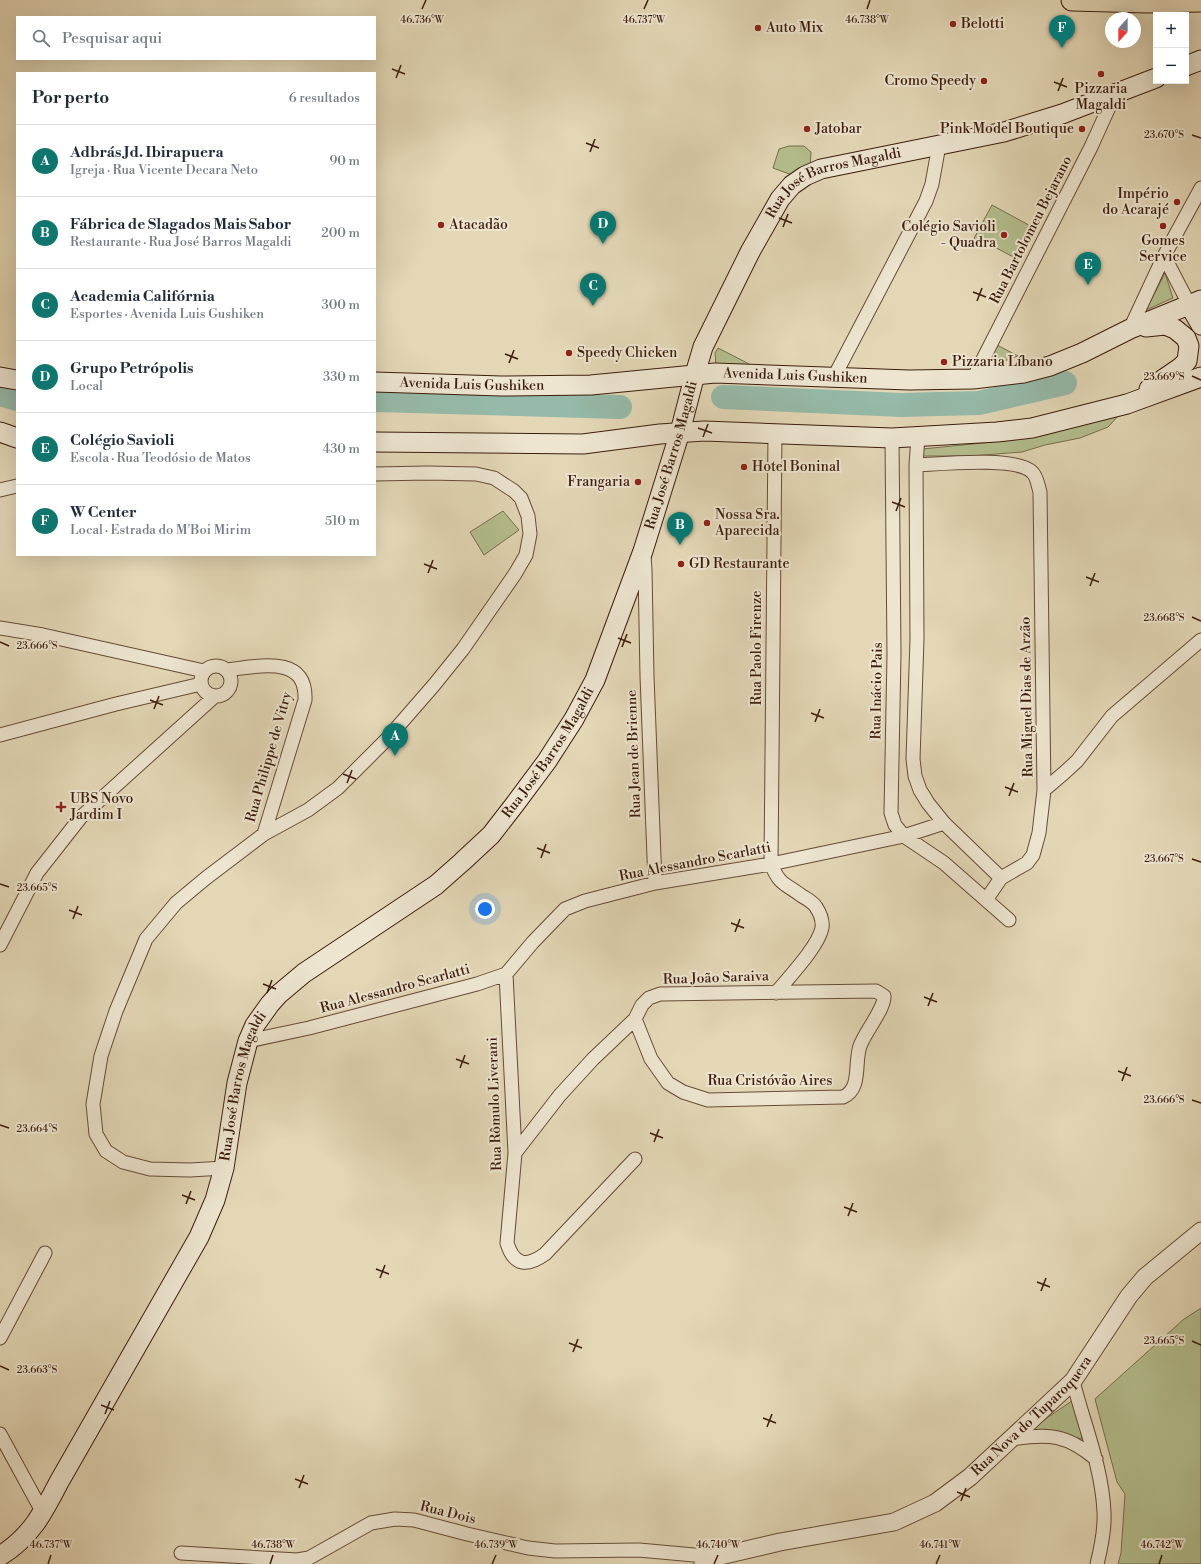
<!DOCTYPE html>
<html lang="pt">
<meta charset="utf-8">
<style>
:root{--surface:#fff;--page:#f2f2f3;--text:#1f2937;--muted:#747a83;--line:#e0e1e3;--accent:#0f766e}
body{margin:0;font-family:"Libre Bodoni",serif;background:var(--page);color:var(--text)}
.controls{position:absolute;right:12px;top:12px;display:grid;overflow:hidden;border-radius:0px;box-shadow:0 4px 16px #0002}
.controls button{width:36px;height:36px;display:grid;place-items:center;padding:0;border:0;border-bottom:1px solid var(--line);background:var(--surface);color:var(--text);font:20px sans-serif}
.compass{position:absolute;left:1105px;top:12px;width:36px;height:36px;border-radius:50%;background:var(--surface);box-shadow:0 4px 16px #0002;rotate:201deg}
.you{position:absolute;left:485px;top:909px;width:14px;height:14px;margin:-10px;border:3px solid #fff;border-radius:50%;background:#1a73e8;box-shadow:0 0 0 6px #1a73e833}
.badge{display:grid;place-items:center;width:26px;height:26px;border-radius:50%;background:var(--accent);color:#fff;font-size:13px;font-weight:700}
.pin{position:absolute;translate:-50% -33px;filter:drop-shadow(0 1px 2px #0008)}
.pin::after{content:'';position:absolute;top:21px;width:14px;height:12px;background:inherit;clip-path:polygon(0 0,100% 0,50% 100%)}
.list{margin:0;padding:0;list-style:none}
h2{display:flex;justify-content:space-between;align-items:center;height:52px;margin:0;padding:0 16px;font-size:17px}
h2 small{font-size:13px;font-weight:400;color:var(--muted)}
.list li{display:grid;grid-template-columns:26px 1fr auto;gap:12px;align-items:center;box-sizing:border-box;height:72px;padding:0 16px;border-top:1px solid var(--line)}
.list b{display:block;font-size:15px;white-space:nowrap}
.list p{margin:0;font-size:13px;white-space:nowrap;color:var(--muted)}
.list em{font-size:13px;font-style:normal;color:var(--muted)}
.icon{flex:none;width:22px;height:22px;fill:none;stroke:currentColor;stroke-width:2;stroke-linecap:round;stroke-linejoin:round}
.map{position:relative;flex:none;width:1201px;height:1564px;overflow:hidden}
.search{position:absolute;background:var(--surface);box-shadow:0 4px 16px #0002;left:16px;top:16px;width:360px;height:44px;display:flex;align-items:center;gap:10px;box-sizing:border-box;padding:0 14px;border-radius:0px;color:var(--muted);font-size:15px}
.panel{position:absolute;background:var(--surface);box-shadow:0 4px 16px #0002;left:16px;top:72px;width:360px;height:484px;border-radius:0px}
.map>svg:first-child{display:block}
.green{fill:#b4be8e;stroke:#786d4d}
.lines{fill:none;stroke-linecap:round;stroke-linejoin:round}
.river{stroke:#96baa9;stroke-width:24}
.minor-casing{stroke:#664b36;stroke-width:15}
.tertiary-casing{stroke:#664b36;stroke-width:19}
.secondary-casing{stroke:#3c1c0c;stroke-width:21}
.primary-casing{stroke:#3c1c0c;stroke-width:23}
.minor{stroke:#ede5d0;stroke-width:13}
.tertiary{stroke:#ede5d0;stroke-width:17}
.secondary{stroke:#ede5d0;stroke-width:19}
.primary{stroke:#e3d7b6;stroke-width:21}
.ticks{fill:none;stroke:#3c1c0c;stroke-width:1.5}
.poi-dot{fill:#8f2418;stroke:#ede5d0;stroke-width:1.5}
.labels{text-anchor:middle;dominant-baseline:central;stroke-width:4;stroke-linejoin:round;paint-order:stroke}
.poi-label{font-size:14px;fill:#3c1c0c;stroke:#ede5d0;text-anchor:start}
.street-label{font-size:14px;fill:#3c1c0c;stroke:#ede5d0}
.ticks-label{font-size:10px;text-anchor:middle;fill:#3c1c0c;stroke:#ede5d0;stroke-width:4;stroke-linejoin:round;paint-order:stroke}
</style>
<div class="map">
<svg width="1201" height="1564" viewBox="0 0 1201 1564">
<rect width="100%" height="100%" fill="#e3d7b6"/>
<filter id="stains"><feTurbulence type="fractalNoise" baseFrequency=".005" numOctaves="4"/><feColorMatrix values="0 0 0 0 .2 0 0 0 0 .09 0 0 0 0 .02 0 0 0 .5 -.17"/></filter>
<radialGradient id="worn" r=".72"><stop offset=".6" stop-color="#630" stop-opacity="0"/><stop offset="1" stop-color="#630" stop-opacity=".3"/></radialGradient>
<!-- green -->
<path class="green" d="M 789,146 L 804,146 L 811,152 L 810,168 L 792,175 L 773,168 L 779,149 Z
M 992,205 L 1036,229 L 1019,260 L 985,242 L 981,248 L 972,242 Z
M 1165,273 L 1173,298 L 1146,310 Z
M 997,345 L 1018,356 L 1001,362 L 994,360 L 991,354 Z
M 718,348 L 753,366 L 716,366 L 715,353 Z
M 1119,415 L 1108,427 L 1080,438 L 1045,445 L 1022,452 L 971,456 L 921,456 L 922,449 L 1013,440 Z
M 503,511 L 519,530 L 484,555 L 470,532 Z
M 1201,1308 L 1201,1564 L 1118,1564 L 1121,1553 L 1125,1494 L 1117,1482 L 1095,1399 L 1184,1319 Z
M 1076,1398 L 1082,1439 L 1031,1429 Z"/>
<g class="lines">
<!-- river -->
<path class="river" d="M 0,394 L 17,399
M 723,397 L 901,405 L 979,403 L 1065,383
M 375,400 L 620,407"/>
<defs>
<path id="minor" d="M 1164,256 L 1190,306
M 1130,329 L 1164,256 L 1201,188
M 834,377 L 926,201 L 932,184 L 939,145
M 973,379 L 1091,147 L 1115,94
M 775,433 L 771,864 C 780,886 785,883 802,896 C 807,899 813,902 816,907 C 820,913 823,921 822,928 C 818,947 789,977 776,993
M 918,437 L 916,465 L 917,639 L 913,759 L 915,776 L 920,790 L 928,803 L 944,823 L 1001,878
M 892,438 L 894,654 L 891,813 L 895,825 L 904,836 L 944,863 L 1009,920
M 916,465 C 939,464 1016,456 1032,472 C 1037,476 1038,486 1040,492 L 1044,790 L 1039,833 L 1033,855 L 1027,863 L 1001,878 L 986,900
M 0,490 L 17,486
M 644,555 L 645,570 L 647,676 L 655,883
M 0,628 L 43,635 L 204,671
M201 681a15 15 0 1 1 30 0a15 15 0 1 1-30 0Z
M 226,670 C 256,667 307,653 305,700 L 264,834
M 0,735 L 116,704 L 201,684
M 1044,790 L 1064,773 L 1077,761 L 1112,716 L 1201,640
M 0,945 L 37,873 L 81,817 L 215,696
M 506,974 L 515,1153 L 507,1243 C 514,1266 527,1267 545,1254 L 635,1159
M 248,1041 L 309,1028 L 477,984 L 506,974 L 533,942 L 565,909 L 585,901 L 655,883 L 771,864 L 904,836 L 944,823
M 515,1153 L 560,1095 L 593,1059 L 635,1019 L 642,1005 L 649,998 L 660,994 L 876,991 L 884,996 C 885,1008 865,1032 860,1046 C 854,1063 862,1089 843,1097 L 708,1100 L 683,1092 L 668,1083 L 651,1059 L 635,1019
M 224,1168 L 190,1170 L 150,1169 L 123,1162 L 106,1151 L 96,1134 L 93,1104 L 101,1056 L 116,1011 L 146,939 L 176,903 L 206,878 L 264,834 L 308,810 L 338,788 L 387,739 L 434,685 L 463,649 L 515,574 L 526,555 L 530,534 L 528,516 L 521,498 L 514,491 L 494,478 L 476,474 L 428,473 L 375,474
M 0,1338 L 45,1253
M 1073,1381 C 1084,1425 1102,1467 1104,1512 C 1105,1529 1101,1548 1097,1564
M 0,1434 L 43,1513
M 1013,1439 C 1050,1433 1067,1435 1096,1459
M 181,1553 L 297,1560 L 309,1558 L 371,1523 L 395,1519 L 414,1520 L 467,1534 L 528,1548 L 555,1551 L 639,1550 L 716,1557"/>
<g id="tertiary">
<path id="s1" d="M 703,1564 L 716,1557 L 780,1542 L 894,1522 L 935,1503 L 970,1477 L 1073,1381 L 1129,1296 L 1145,1277 L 1201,1231"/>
</g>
<g id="secondary">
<path d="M 1186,66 L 1201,60"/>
<path d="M 1190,306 L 1201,325"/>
<path d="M 1146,327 L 1165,325 L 1175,329 L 1186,338 L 1189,346 L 1187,361 L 1181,367 L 1149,389"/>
<path d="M 0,377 L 17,380"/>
<path id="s2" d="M 375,382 L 501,386 L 591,385 L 715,373 L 909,380 L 973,379 L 1023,373 L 1050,366 L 1082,353 L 1130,329 L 1201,300"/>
<path d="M 0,432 L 17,438"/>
<path d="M 375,442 L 583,444 L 660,434 L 704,431 L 892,438 L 997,432 L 1032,428 L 1127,404 L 1201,377"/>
<path id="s3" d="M 0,1556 C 31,1537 43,1513 59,1482 L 199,1237 L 215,1200 L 224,1168 L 237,1083 L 248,1041 L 255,1025 L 270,1004 L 279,994 L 304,973 L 436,885 L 462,862 L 491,835 L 515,804 L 547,761 L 574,719 L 595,680 L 643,551 L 680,432 L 695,374 L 703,347 L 750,252 L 780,199 L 792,185 L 805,176 L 821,169 L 1004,132 L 1062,114 L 1156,78"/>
</g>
<path id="primary" d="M 1072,0 L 1147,2 L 1201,1"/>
</defs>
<!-- minor casing -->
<use href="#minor" class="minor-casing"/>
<!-- tertiary casing -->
<use href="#tertiary" class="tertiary-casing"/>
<!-- secondary casing -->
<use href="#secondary" class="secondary-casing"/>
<!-- primary casing -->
<use href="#primary" class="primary-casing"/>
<!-- minor -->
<use href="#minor" class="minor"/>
<!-- tertiary -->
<use href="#tertiary" class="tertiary"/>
<!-- secondary -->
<use href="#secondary" class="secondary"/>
<!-- primary -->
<use href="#primary" class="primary"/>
</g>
<!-- ticks -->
<path class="ticks" d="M 422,9 L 426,0M 644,9 L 648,0M 867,9 L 870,0M 392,69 L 405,74M 396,78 L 401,65M 1054,82 L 1067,87M 1058,91 L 1063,78M 1192,135 L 1201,138M 586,143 L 599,148M 590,152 L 595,139M 779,218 L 792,223M 783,227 L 788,214M 973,292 L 986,297M 977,301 L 982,288M 505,354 L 518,359M 509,363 L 514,350M 1192,376 L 1201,380M 698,428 L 712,433M 703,437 L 708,424M 892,502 L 905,507M 896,511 L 901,498M 424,564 L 437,569M 428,573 L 433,560M 1086,577 L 1099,582M 1090,586 L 1095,573M 1192,617 L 1201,621M 618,638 L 631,643M 0,642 L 9,646M 622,647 L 627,634M 150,700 L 163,705M 154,709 L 159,696M 811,713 L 824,718M 815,722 L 820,709M 343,774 L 356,779M 347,783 L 352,770M 1005,787 L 1018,792M 1009,796 L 1014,783M 537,848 L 550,853M 541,858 L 546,844M 1192,859 L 1201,862M 0,884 L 9,887M 69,910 L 82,915M 73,919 L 78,906M 731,923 L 744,928M 735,932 L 740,919M 263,984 L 276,989M 267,993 L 272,980M 924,997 L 937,1002M 928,1006 L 933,993M 456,1059 L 469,1064M 460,1068 L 465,1055M 1118,1071 L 1131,1076M 1122,1081 L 1127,1067M 1192,1100 L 1201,1103M 0,1125 L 9,1128M 650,1133 L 663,1138M 654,1142 L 659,1129M 182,1195 L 195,1200M 186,1204 L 191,1191M 844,1207 L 857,1212M 848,1216 L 853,1203M 376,1269 L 389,1274M 380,1278 L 385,1265M 1037,1282 L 1050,1287M 1041,1291 L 1046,1278M 1192,1341 L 1201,1345M 569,1343 L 582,1348M 573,1352 L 578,1339M 0,1366 L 9,1370M 101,1405 L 114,1410M 105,1414 L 110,1401M 763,1418 L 776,1423M 767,1427 L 772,1414M 295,1479 L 308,1484M 299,1488 L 304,1475M 957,1492 L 970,1497M 961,1501 L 966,1488M 48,1564 L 51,1555M 270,1564 L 273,1555M 492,1564 L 496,1555M 714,1564 L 718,1555M 936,1564 L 940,1555M 1159,1564 L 1162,1555"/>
<!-- markers -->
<g class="poi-dot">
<circle cx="953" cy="24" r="4"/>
<circle cx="758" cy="28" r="4"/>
<circle cx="1101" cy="74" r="4"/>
<circle cx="984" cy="81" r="4"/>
<circle cx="807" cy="129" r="4"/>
<circle cx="1082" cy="129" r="4"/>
<circle cx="1177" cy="202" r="4"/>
<circle cx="441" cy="225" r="4"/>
<circle cx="1163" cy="226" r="4"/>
<circle cx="1004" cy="235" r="4"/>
<circle cx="569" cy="353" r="4"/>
<circle cx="944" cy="362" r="4"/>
<circle cx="744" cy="467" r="4"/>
<circle cx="638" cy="482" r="4"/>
<circle cx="707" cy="523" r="4"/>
<circle cx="681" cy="564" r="4"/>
<path d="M59 801h4v4h4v4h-4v4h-4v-4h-4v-4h4z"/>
</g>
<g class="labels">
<!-- poi labels -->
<g class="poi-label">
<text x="961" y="24">Belotti</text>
<text x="766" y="28">Auto Mix</text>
<text x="976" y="81" text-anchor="end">Cromo Speedy</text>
<text x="1101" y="89" text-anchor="middle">Pizzaria<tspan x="1101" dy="16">Magaldi</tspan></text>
<text x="815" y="129">Jatobar</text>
<text x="1074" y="129" text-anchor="end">Pink Model Boutique</text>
<text x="1169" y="194" text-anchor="end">Império<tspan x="1169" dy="16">do Acarajé</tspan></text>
<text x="449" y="225">Atacadão</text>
<text x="996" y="227" text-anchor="end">Colégio Savioli<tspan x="996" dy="16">- Quadra</tspan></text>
<text x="1163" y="241" text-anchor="middle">Gomes<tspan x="1163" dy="16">Service</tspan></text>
<text x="577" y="353">Speedy Chicken</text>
<text x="952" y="362">Pizzaria Líbano</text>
<text x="752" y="467">Hotel Boninal</text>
<text x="630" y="482" text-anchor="end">Frangaria</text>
<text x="715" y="515">Nossa Sra.<tspan x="715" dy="16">Aparecida</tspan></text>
<text x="689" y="564">GD Restaurante</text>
<text x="70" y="799">UBS Novo<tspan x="70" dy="16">Jardim I</tspan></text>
</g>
<!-- street labels -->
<g class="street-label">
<text stroke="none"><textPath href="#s3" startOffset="1664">Rua José Barros Magaldi</textPath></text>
<text transform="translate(1031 230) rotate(-63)">Rua Bartolomeu Bejarano</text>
<text stroke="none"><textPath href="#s2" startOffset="421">Avenida Luis Gushiken</textPath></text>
<text stroke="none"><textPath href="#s2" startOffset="97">Avenida Luis Gushiken</textPath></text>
<text stroke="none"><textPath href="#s3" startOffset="1328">Rua José Barros Magaldi</textPath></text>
<text transform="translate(757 648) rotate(-90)">Rua Paolo Firenze</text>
<text transform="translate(877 691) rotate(-89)">Rua Inácio Pais</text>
<text transform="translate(1027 697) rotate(-91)">Rua Miguel Dias de Arzão</text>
<text stroke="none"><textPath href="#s3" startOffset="1004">Rua José Barros Magaldi</textPath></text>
<text transform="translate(634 754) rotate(-92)">Rua Jean de Brienne</text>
<text transform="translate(269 757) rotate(-74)">Rua Philippe de Vitry</text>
<text transform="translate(695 862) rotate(-11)">Rua Alessandro Scarlatti</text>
<text transform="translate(716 978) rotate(-2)">Rua João Saraiva</text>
<text transform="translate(395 989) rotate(-15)">Rua Alessandro Scarlatti</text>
<text x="770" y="1081">Rua Cristóvão Aires</text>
<text stroke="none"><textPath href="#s3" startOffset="536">Rua José Barros Magaldi</textPath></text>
<text transform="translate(495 1104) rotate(-92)">Rua Rômulo Liverani</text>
<text stroke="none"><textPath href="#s1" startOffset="372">Rua Nova do Tuparoquera</textPath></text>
<text transform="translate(448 1513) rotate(14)">Rua Dois</text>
</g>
</g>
<g class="ticks-label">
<text x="422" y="23">46.736°W</text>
<text x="644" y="23">46.737°W</text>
<text x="867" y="23">46.738°W</text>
<text x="1164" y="138">23.670°S</text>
<text x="1164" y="380">23.669°S</text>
<text x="1164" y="621">23.668°S</text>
<text x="37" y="649">23.666°S</text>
<text x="1164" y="862">23.667°S</text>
<text x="37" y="891">23.665°S</text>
<text x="1164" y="1103">23.666°S</text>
<text x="37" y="1132">23.664°S</text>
<text x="1164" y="1344">23.665°S</text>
<text x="37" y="1373">23.663°S</text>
<text x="51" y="1548">46.737°W</text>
<text x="273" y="1548">46.738°W</text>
<text x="496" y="1548">46.739°W</text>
<text x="718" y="1548">46.740°W</text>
<text x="940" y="1548">46.741°W</text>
<text x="1162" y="1548">46.742°W</text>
</g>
<rect width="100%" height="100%" filter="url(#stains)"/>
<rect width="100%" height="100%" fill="url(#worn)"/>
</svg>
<div class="controls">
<button>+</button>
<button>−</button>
</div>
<svg class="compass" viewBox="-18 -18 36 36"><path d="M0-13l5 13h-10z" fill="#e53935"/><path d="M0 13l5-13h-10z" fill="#747a83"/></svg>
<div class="you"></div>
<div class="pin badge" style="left:395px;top:756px">A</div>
<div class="pin badge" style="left:680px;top:545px">B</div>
<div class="pin badge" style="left:593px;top:306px">C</div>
<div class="pin badge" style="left:603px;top:244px">D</div>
<div class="pin badge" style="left:1088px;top:285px">E</div>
<div class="pin badge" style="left:1062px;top:48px">F</div>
<div class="search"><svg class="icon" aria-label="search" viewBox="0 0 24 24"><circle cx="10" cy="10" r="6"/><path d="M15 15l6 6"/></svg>Pesquisar aqui</div>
<section class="panel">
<h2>Por perto<small>6 resultados</small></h2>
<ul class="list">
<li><span class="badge">A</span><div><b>Adbrás Jd. Ibirapuera</b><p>Igreja · Rua Vicente Decara Neto</p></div><em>90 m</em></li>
<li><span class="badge">B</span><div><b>Fábrica de Slagados Mais Sabor</b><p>Restaurante · Rua José Barros Magaldi</p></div><em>200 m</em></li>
<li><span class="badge">C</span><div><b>Academia Califórnia</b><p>Esportes · Avenida Luis Gushiken</p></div><em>300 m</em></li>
<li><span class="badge">D</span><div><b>Grupo Petrópolis</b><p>Local</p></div><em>330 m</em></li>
<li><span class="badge">E</span><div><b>Colégio Savioli</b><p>Escola · Rua Teodósio de Matos</p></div><em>430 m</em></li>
<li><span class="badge">F</span><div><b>W Center</b><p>Local · Estrada do M'Boi Mirim</p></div><em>510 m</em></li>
</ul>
</section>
</div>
